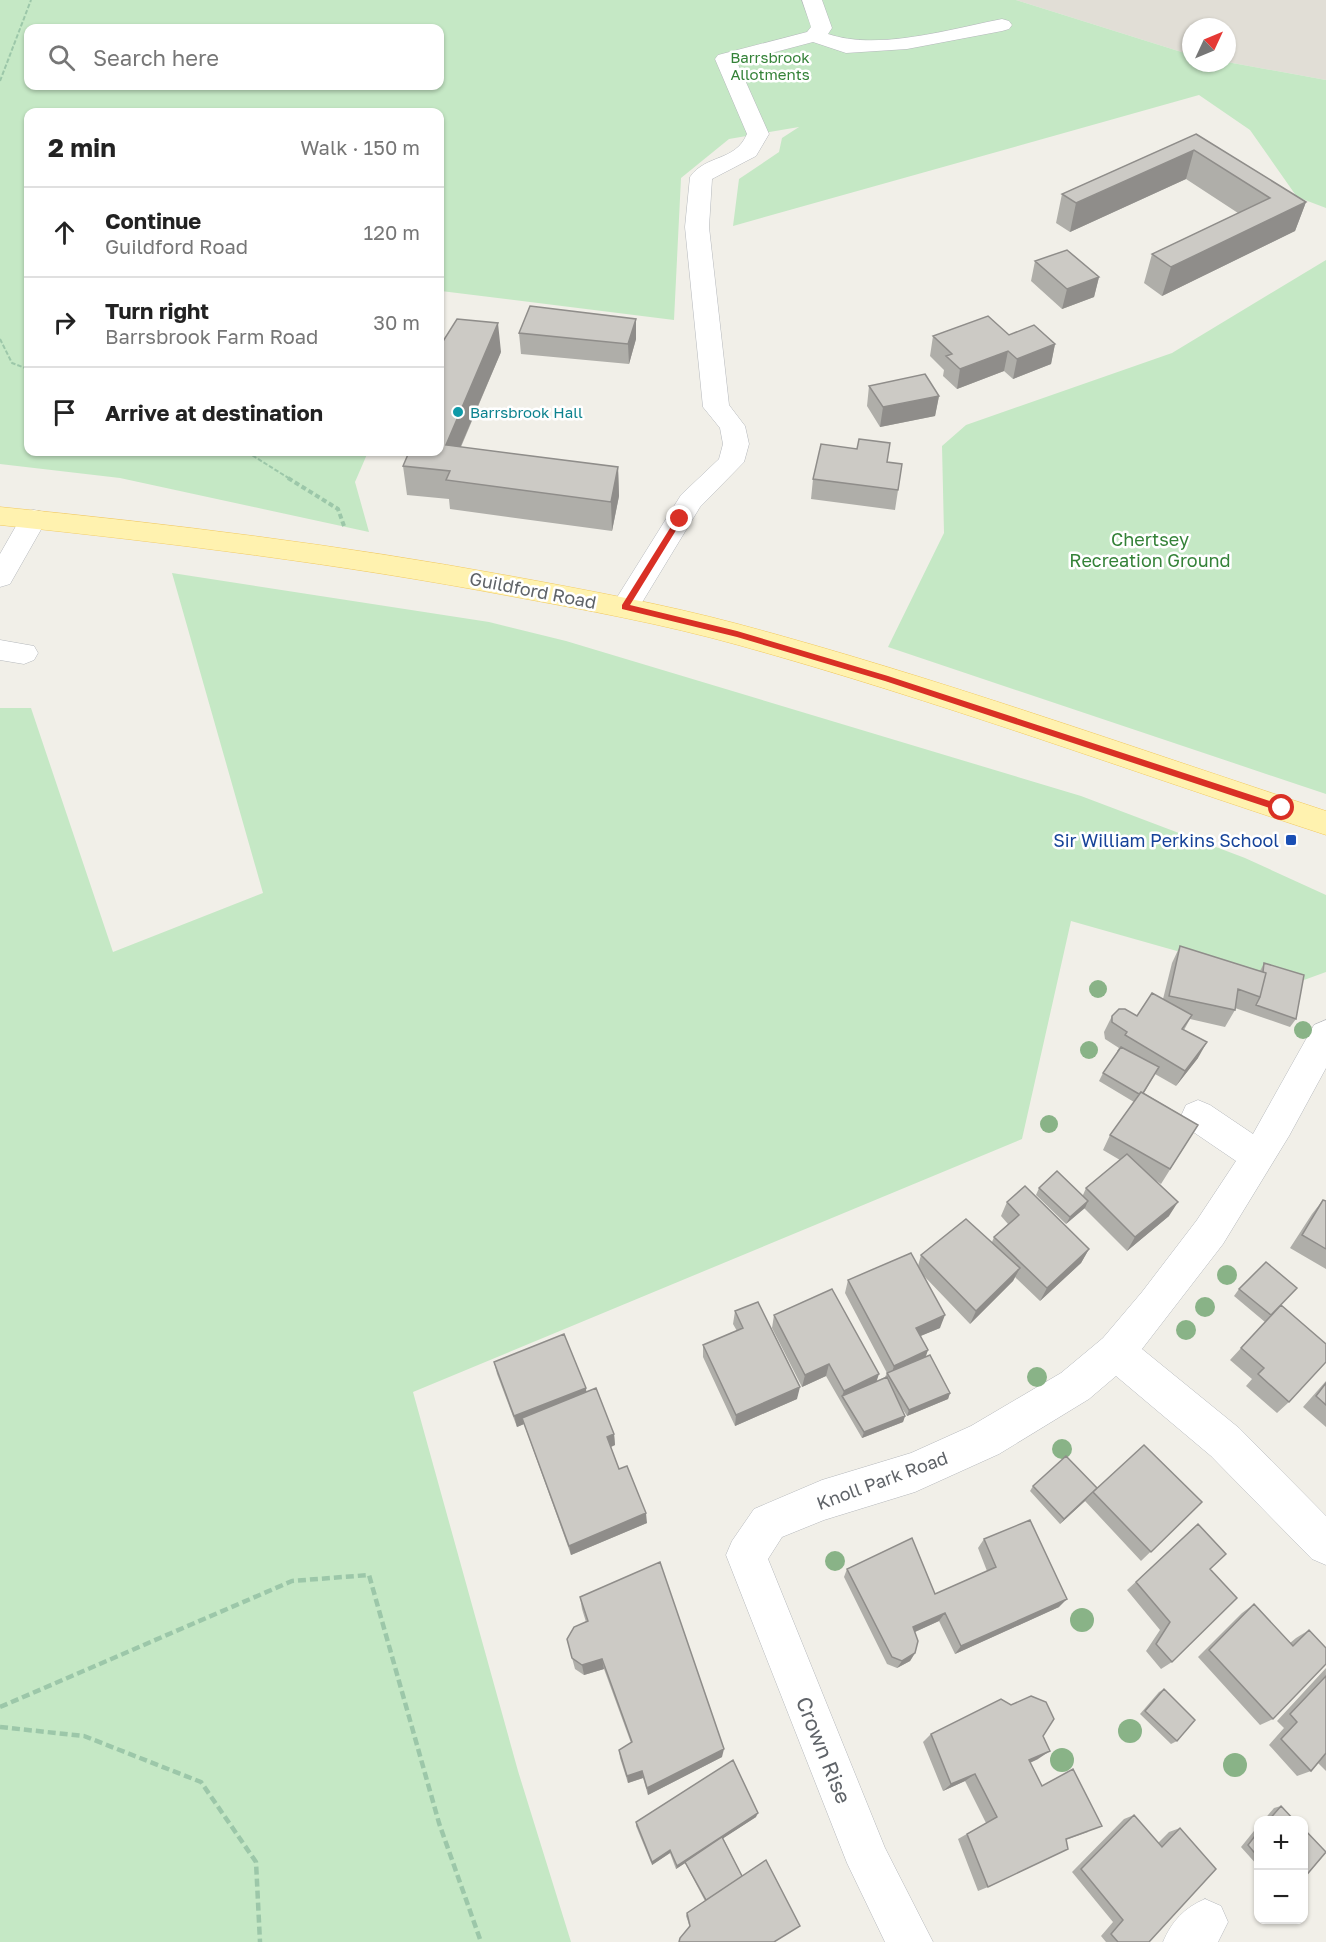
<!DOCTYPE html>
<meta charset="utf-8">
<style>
:root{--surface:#fff;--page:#f2f2f2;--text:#222;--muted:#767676;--line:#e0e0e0}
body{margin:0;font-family:"Golos Text",sans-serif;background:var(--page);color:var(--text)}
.controls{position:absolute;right:18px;bottom:18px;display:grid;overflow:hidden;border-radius:12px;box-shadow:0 2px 4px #0004}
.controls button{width:54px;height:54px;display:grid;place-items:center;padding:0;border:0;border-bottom:2px solid var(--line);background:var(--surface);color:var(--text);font:30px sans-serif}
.compass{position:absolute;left:1182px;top:18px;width:54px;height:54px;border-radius:50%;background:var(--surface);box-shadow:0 2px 4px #0004;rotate:46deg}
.stop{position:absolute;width:18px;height:18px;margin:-14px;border:4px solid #d93025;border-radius:50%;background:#fff}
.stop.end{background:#d93025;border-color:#fff;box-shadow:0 2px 6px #0008}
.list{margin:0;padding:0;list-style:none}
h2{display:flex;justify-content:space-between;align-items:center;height:78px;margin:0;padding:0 24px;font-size:26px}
h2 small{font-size:20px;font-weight:400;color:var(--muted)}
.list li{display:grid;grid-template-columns:39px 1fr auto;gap:18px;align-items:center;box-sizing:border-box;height:90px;padding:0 24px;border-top:2px solid var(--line)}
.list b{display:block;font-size:22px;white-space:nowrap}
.list p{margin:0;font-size:20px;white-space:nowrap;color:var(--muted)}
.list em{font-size:20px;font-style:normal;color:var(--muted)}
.icon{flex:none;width:33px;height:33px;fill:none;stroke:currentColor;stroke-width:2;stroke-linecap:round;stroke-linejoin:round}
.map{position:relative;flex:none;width:1326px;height:1942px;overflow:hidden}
.search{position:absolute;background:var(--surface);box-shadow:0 2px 4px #0004;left:24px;top:24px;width:420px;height:66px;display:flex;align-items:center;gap:15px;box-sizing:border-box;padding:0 21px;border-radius:12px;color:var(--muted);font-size:22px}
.panel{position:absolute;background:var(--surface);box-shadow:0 2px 4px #0004;left:24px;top:108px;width:420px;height:348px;border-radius:12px}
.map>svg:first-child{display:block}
.education{fill:#e1ded6}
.green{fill:#c5e8c5;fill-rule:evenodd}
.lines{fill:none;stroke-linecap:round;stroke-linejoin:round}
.minor-casing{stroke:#b5b8bc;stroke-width:1}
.major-casing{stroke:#f2c960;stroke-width:1}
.path-far2{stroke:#9cc7a9;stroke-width:2;stroke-dasharray:4.5 2;stroke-linecap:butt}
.path-far1{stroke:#9cc7a9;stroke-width:4;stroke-dasharray:5 3;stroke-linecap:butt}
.path{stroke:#9cc7a9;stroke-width:4.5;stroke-dasharray:8 4;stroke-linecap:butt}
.minor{fill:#fff;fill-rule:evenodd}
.major{fill:#fff2af;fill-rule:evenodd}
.tree{fill:#89b387}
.wall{fill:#afaea9}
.shaded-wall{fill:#8f8d8a}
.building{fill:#cccac5;stroke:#8f8d8a;stroke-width:1.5}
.route{fill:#d93025}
.culture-dot{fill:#0f9aa8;stroke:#fff;stroke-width:2}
.transit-dot{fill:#1a4fb4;stroke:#fff;stroke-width:2}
.labels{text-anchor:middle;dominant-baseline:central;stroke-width:5;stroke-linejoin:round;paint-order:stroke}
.far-park-label{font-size:15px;fill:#348238;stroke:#fff}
.far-culture-label{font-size:15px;fill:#0d838f;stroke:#fff;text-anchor:start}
.park-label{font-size:18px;fill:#348238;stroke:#fff}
.street-label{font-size:18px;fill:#5f6368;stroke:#fff}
.transit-label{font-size:18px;fill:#164399;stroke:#fff;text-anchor:end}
.near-street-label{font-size:21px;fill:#5f6368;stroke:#fff}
</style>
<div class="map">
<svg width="1326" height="1942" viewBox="0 0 1326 1942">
<rect width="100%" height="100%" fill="#f1efe8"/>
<!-- education -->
<path class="education" d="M 1016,0 L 1326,0 L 1326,80 L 1227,62 L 1227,27 L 1191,27 L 1191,55 Z"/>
<!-- green -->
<path class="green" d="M 0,0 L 1016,0 L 1191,55 L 1191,63 L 1227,62 L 1326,80 L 1326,208 L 1297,197 L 1250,130 L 1199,95 L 733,226 L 739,179 L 779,152 L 782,138 L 799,127 L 729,139 L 681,178 L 674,320 L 441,291 L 440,294 L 440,112 L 28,112 L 28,452 L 368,452 L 355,482 L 369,532 L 120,478 L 0,464 ZM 28,28 L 440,28 L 440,86 L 28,86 Z
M 1326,260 L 1326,794 L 888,647 L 944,533 L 942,446 L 966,425 L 1172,353 Z
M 172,573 L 489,622 L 566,641 L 1081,796 L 1245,858 L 1326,895 L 1326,972 L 1293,984 L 1071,921 L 1022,1139 L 413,1392 L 518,1771 L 571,1942 L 0,1942 L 0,708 L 31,708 L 113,952 L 263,893 Z"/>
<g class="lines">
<defs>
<path id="minor" d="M 802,0 L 822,0 L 832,28 L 828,34 C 878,51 950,29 1002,19 L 1009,21 L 1012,25 L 1009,29 L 1002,31 L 907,49 L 846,53 L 813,42 L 737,62 L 769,134 L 756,156 L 712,179 L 709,227 L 729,405 L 745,426 L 749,444 L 744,462 L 700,507 L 635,614 L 625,617 L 615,614 L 611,607 L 681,495 L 719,459 L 723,444 L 720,428 L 703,407 L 685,227 L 690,177 C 706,154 735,162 747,134 L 715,59 L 718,55 L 807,32 L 811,27 Z
M 34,510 L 44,512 L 47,519 L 10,584 L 0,587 L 0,554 L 24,512 Z
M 0,640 L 34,646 L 38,653 L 34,660 L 24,664 L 0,660 Z
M 1326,1020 L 1326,1068 L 1289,1136 L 1223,1244 L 1142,1349 L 1239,1428 L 1326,1516 L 1326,1565 L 1312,1559 L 1211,1456 L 1116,1376 L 1089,1399 L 999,1454 L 915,1492 L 824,1520 L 782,1537 L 768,1559 L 885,1848 L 933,1942 L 885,1942 L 847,1863 L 726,1555 L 732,1541 L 754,1509 L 822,1480 L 911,1453 L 971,1426 L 1061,1373 L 1103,1338 L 1142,1292 L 1197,1220 L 1236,1161 L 1186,1127 L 1181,1116 L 1186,1105 L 1198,1100 L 1210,1105 L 1253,1134 L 1314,1025 Z
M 1205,1899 L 1221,1906 L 1228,1922 L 1218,1942 L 1163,1942 C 1172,1921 1184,1908 1205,1899 Z"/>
<path id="major" d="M 0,507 C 171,524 341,545 510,576 C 586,590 663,604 738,624 C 936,677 1131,747 1326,811 L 1326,835 C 1130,771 936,700 738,645 C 663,624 586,610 510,596 C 341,564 171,543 0,525 Z"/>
</defs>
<!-- minor casing -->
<use href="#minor" class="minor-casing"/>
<!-- major casing -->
<use href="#major" class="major-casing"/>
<!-- path-far2 -->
<path class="path-far2" d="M 0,81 L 31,0
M 0,339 L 12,363 L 28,369
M 247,452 L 290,479"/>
<!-- path-far1 -->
<path class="path-far1" d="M 288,478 L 338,509 L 344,526"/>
<!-- path -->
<path class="path" d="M 0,1707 L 292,1581 L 369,1575 L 439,1823 L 481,1942
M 0,1727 L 84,1736 L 201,1782 L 256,1862 L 260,1942"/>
<!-- minor -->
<use href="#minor" class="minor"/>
<!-- major -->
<use href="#major" class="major"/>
</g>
<!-- trees -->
<g class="tree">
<circle cx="1098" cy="989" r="9"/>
<circle cx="1303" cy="1030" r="9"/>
<circle cx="1089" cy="1050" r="9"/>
<circle cx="1049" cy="1124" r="9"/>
<circle cx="1227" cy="1275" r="10"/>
<circle cx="1205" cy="1307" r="10"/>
<circle cx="1186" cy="1330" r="10"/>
<circle cx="1037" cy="1377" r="10"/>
<circle cx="1062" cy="1449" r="10"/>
<circle cx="835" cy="1561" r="10"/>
<circle cx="1082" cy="1620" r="12"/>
<circle cx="1130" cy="1731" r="12"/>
<circle cx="1062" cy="1760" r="12"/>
<circle cx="1235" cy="1765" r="12"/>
</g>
<!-- wall -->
<path class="wall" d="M 1196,134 L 1306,202 L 1295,231 L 1162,296 L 1144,283 L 1152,254 L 1238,213 L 1186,179 L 1070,232 L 1056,223 L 1062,194 Z
M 1035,261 L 1099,277 L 1094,297 L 1062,309 L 1031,281 Z
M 519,333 L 636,339 L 629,364 L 521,354 Z
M 1009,335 L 1055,344 L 1051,364 L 1013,379 L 1004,371 L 957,389 L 943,376 L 944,370 L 930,356 L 933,336 Z
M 501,352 L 461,447 L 618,467 L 619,496 L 612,531 L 450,509 L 449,499 L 407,495 L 403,466 Z
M 869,386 L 939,396 L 935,416 L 880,427 L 867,406 Z
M 887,463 L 902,464 L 895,510 L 811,499 L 813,479 Z
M 1180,946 L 1260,971 L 1264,963 L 1296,1019 L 1290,1027 L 1235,1008 L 1235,1010 L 1225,1027 L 1190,1019 L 1184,1030 L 1198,1058 L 1176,1086 L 1155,1074 L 1144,1093 L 1198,1125 L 1161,1184 L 1155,1180 L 1169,1216 L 1127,1251 L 1084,1208 L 1066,1224 L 1036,1195 L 1039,1188 L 1083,1195 L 1086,1188 L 1120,1160 L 1103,1150 L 1110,1135 L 1134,1102 L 1099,1081 L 1103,1073 L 1118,1052 L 1117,1051 L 1119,1048 L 1105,1039 L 1104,1032 L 1112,1016 L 1137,1016 L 1163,999 L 1172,963 Z
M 1323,1200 L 1326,1201 L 1326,1269 L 1290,1248 L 1312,1214 Z
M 1007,1202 L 1089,1249 L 1081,1263 L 1040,1301 L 1015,1277 L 1013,1281 L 970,1324 L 924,1276 L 940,1328 L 920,1336 L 928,1350 L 926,1356 L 950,1393 L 948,1399 L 907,1416 L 900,1405 L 905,1416 L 903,1422 L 862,1438 L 841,1402 L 826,1376 L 802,1387 L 772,1328 L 774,1315 L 877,1381 L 885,1377 L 887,1373 L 845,1293 L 848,1280 L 918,1266 L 921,1255 L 992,1242 L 994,1237 L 1008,1224 L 1001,1216 Z
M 1239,1289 L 1281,1305 L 1289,1402 L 1277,1413 L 1246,1386 L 1252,1379 L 1230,1360 L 1265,1322 L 1234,1296 Z
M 735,1311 L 797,1399 L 735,1426 L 703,1357 L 703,1345 L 737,1331 L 733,1324 Z
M 494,1362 L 586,1392 L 614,1434 L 615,1445 L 611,1447 L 619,1469 L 647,1523 L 571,1555 L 524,1424 L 517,1427 L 497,1374 Z
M 1326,1381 L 1326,1427 L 1303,1407 Z
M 1033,1486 L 1097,1488 L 1202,1502 L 1141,1561 L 1085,1501 L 1060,1524 L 1030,1491 Z
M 1198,1524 L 1210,1569 L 1172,1662 L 1161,1669 L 1146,1651 L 1160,1630 L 1127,1590 Z
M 984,1539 L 1059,1607 L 955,1654 L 939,1621 L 915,1632 L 915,1653 L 910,1661 L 897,1668 L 887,1664 L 844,1577 L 847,1569 L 935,1594 L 987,1571 L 978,1548 Z
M 580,1597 L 722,1757 L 648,1795 L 643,1778 L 628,1783 L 620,1758 L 619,1750 L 631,1743 L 604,1669 L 584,1675 L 575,1669 L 567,1639 L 586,1622 L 582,1609 Z
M 1254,1604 L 1290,1643 L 1296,1638 L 1309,1630 L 1273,1719 L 1260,1725 L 1198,1657 L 1242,1613 Z
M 1326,1668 L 1326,1771 L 1318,1763 L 1311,1771 L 1297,1776 L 1269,1745 L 1284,1728 L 1277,1721 Z
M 1164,1689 L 1177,1741 L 1171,1744 L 1140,1714 L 1159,1692 Z
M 931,1734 L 1043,1736 L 1038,1759 L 1030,1763 L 1042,1786 L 1088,1832 L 1066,1840 L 988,1887 L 978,1891 L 958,1839 L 986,1823 L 965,1781 L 943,1791 L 923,1742 Z
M 1281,1806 L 1295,1821 L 1263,1821 L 1274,1808 Z
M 1134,1815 L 1158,1843 L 1169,1832 L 1180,1828 L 1149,1942 L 1106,1942 L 1101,1936 L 1113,1922 L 1072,1872 L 1124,1819 Z
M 756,1817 L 723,1838 L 742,1876 L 690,1927 L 686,1916 L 687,1913 L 705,1901 L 685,1863 L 676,1869 L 670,1853 L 652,1865 L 636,1826 L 636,1822 Z
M 1258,1826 L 1258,1866 L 1241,1847 Z"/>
<!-- shaded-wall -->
<path class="shaded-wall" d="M 1194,150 L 1186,179 L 1070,232 L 1076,203 Z
M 1306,202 L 1295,231 L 1162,296 L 1171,267 Z
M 1099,277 L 1094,297 L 1062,309 L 1067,289 Z
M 636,319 L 636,339 L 629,364 L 628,344 Z
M 498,323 L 501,352 L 450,471 L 446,445 Z
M 1055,344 L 1051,364 L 1013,379 L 1017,359 Z
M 1008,351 L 1004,371 L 957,389 L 960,369 Z
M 939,396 L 935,416 L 880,427 L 883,407 Z
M 618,467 L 619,496 L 612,531 L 611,502 Z
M 1207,1042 L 1198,1058 L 1176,1086 L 1185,1071 Z
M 1088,1201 L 1085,1208 L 1066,1224 L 1070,1217 Z
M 1178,1202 L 1169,1216 L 1127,1251 L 1135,1237 Z
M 1089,1249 L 1081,1263 L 1040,1301 L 1047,1288 Z
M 1020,1268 L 1013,1281 L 970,1324 L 976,1311 Z
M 945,1315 L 940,1328 L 911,1340 L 916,1328 Z
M 928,1350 L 923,1363 L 890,1378 L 894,1366 Z
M 829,1364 L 826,1376 L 802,1387 L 805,1375 Z
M 879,1374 L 875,1386 L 842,1396 L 844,1391 Z
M 800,1387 L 797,1399 L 735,1426 L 736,1415 Z
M 586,1388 L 587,1399 L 522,1418 L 524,1424 L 517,1427 L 514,1416 Z
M 950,1393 L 948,1399 L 907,1416 L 909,1410 Z
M 905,1416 L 903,1422 L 862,1438 L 864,1432 Z
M 614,1434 L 615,1445 L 608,1448 L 607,1437 Z
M 1089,1496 L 1085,1501 L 1060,1524 L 1064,1519 Z
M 646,1513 L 647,1523 L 571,1555 L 569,1546 Z
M 1067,1599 L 1059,1607 L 955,1654 L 961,1646 Z
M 945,1613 L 939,1621 L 908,1635 L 913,1627 Z
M 915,1653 L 910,1661 L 897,1668 L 902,1661 Z
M 602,1659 L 604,1669 L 584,1675 L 582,1665 Z
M 724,1749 L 722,1757 L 648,1795 L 647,1788 Z
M 1050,1751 L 1038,1759 L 1018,1768 L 1029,1760 Z
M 642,1771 L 643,1778 L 628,1783 L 627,1776 Z
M 975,1774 L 965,1781 L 943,1791 L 951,1784 Z
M 758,1813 L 756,1817 L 676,1869 L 677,1866 Z
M 670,1850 L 670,1853 L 652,1865 L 652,1862 Z"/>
<!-- building -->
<path class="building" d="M 1196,134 L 1306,202 L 1171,267 L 1152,254 L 1270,198 L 1194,150 L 1076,203 L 1062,194 Z
M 1067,250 L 1099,277 L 1067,289 L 1035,261 Z
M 530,306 L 636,319 L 628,344 L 519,333 Z
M 988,316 L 1009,335 L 1034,325 L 1055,344 L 1017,359 L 1008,351 L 960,369 L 946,356 L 952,354 L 933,336 Z
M 457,319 L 498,323 L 446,445 L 618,467 L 611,502 L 446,480 L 450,471 L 403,466 L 409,452 L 440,452 L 440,346 Z
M 925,374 L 939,396 L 883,407 L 869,386 Z
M 859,439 L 890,443 L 887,462 L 902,464 L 898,490 L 813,479 L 821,444 L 857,449 Z
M 1180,946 L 1266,973 L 1260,997 L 1238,989 L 1235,1010 L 1169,996 Z
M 1264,963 L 1304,975 L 1296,1019 L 1256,1005 L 1260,997 L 1266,973 L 1263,972 Z
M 1152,993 L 1192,1015 L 1182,1029 L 1207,1042 L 1185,1071 L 1125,1035 L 1127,1032 L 1112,1022 L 1112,1016 L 1119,1009 L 1125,1009 L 1137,1016 Z
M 1121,1047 L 1159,1067 L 1143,1093 L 1141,1092 L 1139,1094 L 1103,1073 Z
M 1141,1092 L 1198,1125 L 1170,1169 L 1110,1135 Z
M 1127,1154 L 1178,1202 L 1135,1237 L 1086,1188 Z
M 1057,1171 L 1088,1201 L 1070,1217 L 1039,1188 Z
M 1025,1186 L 1089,1249 L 1047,1288 L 994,1237 L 1019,1215 L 1007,1202 Z
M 1323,1200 L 1326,1201 L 1326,1249 L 1302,1235 Z
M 966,1219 L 1020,1268 L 976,1311 L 921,1255 Z
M 911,1253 L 945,1315 L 916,1328 L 928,1350 L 894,1366 L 848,1280 Z
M 1266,1262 L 1297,1288 L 1271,1315 L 1239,1289 Z
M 832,1289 L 879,1374 L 844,1391 L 829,1364 L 805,1375 L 774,1315 Z
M 758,1302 L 800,1387 L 736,1415 L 703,1345 L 743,1328 L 735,1311 Z
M 1281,1305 L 1326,1344 L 1326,1362 L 1289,1402 L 1258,1374 L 1264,1368 L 1241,1348 Z
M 564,1334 L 586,1388 L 514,1416 L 494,1362 Z
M 930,1355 L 950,1393 L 909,1410 L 887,1373 Z
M 887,1377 L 905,1416 L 864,1432 L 842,1396 Z
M 1326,1383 L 1326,1405 L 1316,1396 Z
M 596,1388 L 614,1434 L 607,1437 L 619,1469 L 627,1466 L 646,1513 L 569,1546 L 522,1418 Z
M 1144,1445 L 1202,1502 L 1151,1552 L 1093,1492 Z
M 1066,1456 L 1097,1488 L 1064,1519 L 1033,1486 Z
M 1030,1520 L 1067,1599 L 961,1646 L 945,1613 L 913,1627 L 918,1641 L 915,1653 L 902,1661 L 892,1657 L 847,1569 L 912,1538 L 935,1594 L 996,1567 L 984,1539 Z
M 1198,1524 L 1226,1554 L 1210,1569 L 1237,1598 L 1172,1662 L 1156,1644 L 1170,1622 L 1136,1582 Z
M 660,1562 L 724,1749 L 647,1788 L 642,1771 L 627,1776 L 619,1750 L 632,1742 L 602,1659 L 582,1665 L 572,1658 L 567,1639 L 574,1627 L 588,1621 L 580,1597 Z
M 1254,1604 L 1293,1646 L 1309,1630 L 1326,1648 L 1326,1664 L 1273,1719 L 1209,1650 Z
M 1326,1676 L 1326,1753 L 1311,1771 L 1281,1739 L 1297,1722 L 1290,1714 Z
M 1164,1689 L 1195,1720 L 1177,1741 L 1145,1711 Z
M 1031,1696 L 1046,1702 L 1054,1719 L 1043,1736 L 1050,1751 L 1029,1760 L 1042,1786 L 1073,1769 L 1102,1826 L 1066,1839 L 1068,1849 L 988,1887 L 967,1834 L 997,1817 L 975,1774 L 951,1784 L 931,1734 L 1001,1699 L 1011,1705 Z
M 733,1760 L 758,1813 L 677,1866 L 670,1850 L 652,1862 L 636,1822 Z
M 1281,1806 L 1295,1821 L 1268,1821 Z
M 1134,1815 L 1162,1847 L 1180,1828 L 1216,1869 L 1149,1942 L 1118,1942 L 1111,1934 L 1123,1920 L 1081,1869 Z
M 1304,1829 L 1326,1852 L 1304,1878 Z
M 1258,1832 L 1258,1857 L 1248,1845 Z
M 722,1837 L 742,1876 L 706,1900 L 685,1862 Z
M 766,1860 L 800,1926 L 774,1942 L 679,1942 L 680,1938 L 690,1926 L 687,1913 Z"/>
<!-- route -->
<path class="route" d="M 677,517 L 683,519 L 630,605 L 737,631 L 888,676 L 1285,806 L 1287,808 L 1282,812 L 885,681 L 737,637 L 622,609 L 622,605 Z"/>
<!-- markers -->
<circle class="culture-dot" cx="458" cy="412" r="6"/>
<rect class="transit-dot" x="1285" y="834" width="12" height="12" rx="3"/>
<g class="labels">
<!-- far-park labels -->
<g class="far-park-label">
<text x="770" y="57">Barrsbrook<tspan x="770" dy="17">Allotments</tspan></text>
</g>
<!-- far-culture labels -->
<g class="far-culture-label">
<text x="470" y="412">Barrsbrook Hall</text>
</g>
<!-- park labels -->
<g class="park-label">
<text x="1150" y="539">Chertsey<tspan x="1150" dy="21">Recreation Ground</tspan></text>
</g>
<!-- street labels -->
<g class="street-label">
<text transform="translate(533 590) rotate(11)">Guildford Road</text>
<text transform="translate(882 1480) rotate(-20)">Knoll Park Road</text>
</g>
<!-- transit labels -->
<g class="transit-label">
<text x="1279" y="840">Sir William Perkins School</text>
</g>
<!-- near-street labels -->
<g class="near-street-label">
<text transform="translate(824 1750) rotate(68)">Crown Rise</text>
</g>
</g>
</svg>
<div class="controls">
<button>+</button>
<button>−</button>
</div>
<svg class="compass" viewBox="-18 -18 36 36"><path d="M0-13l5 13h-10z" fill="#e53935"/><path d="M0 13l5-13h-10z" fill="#767676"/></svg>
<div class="stop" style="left:1282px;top:808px"></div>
<div class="stop end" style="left:680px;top:519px"></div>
<div class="search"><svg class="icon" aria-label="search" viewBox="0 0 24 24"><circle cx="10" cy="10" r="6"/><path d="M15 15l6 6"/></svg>Search here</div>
<section class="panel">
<h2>2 min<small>Walk · 150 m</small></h2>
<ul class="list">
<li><svg class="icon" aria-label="ahead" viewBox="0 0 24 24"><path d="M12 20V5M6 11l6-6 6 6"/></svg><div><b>Continue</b><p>Guildford Road</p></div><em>120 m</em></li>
<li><svg class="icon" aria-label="right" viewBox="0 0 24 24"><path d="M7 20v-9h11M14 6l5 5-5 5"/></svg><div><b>Turn right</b><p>Barrsbrook Farm Road</p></div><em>30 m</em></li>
<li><svg class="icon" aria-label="arrive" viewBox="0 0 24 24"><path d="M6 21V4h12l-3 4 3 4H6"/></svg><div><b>Arrive at destination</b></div></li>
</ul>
</section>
</div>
